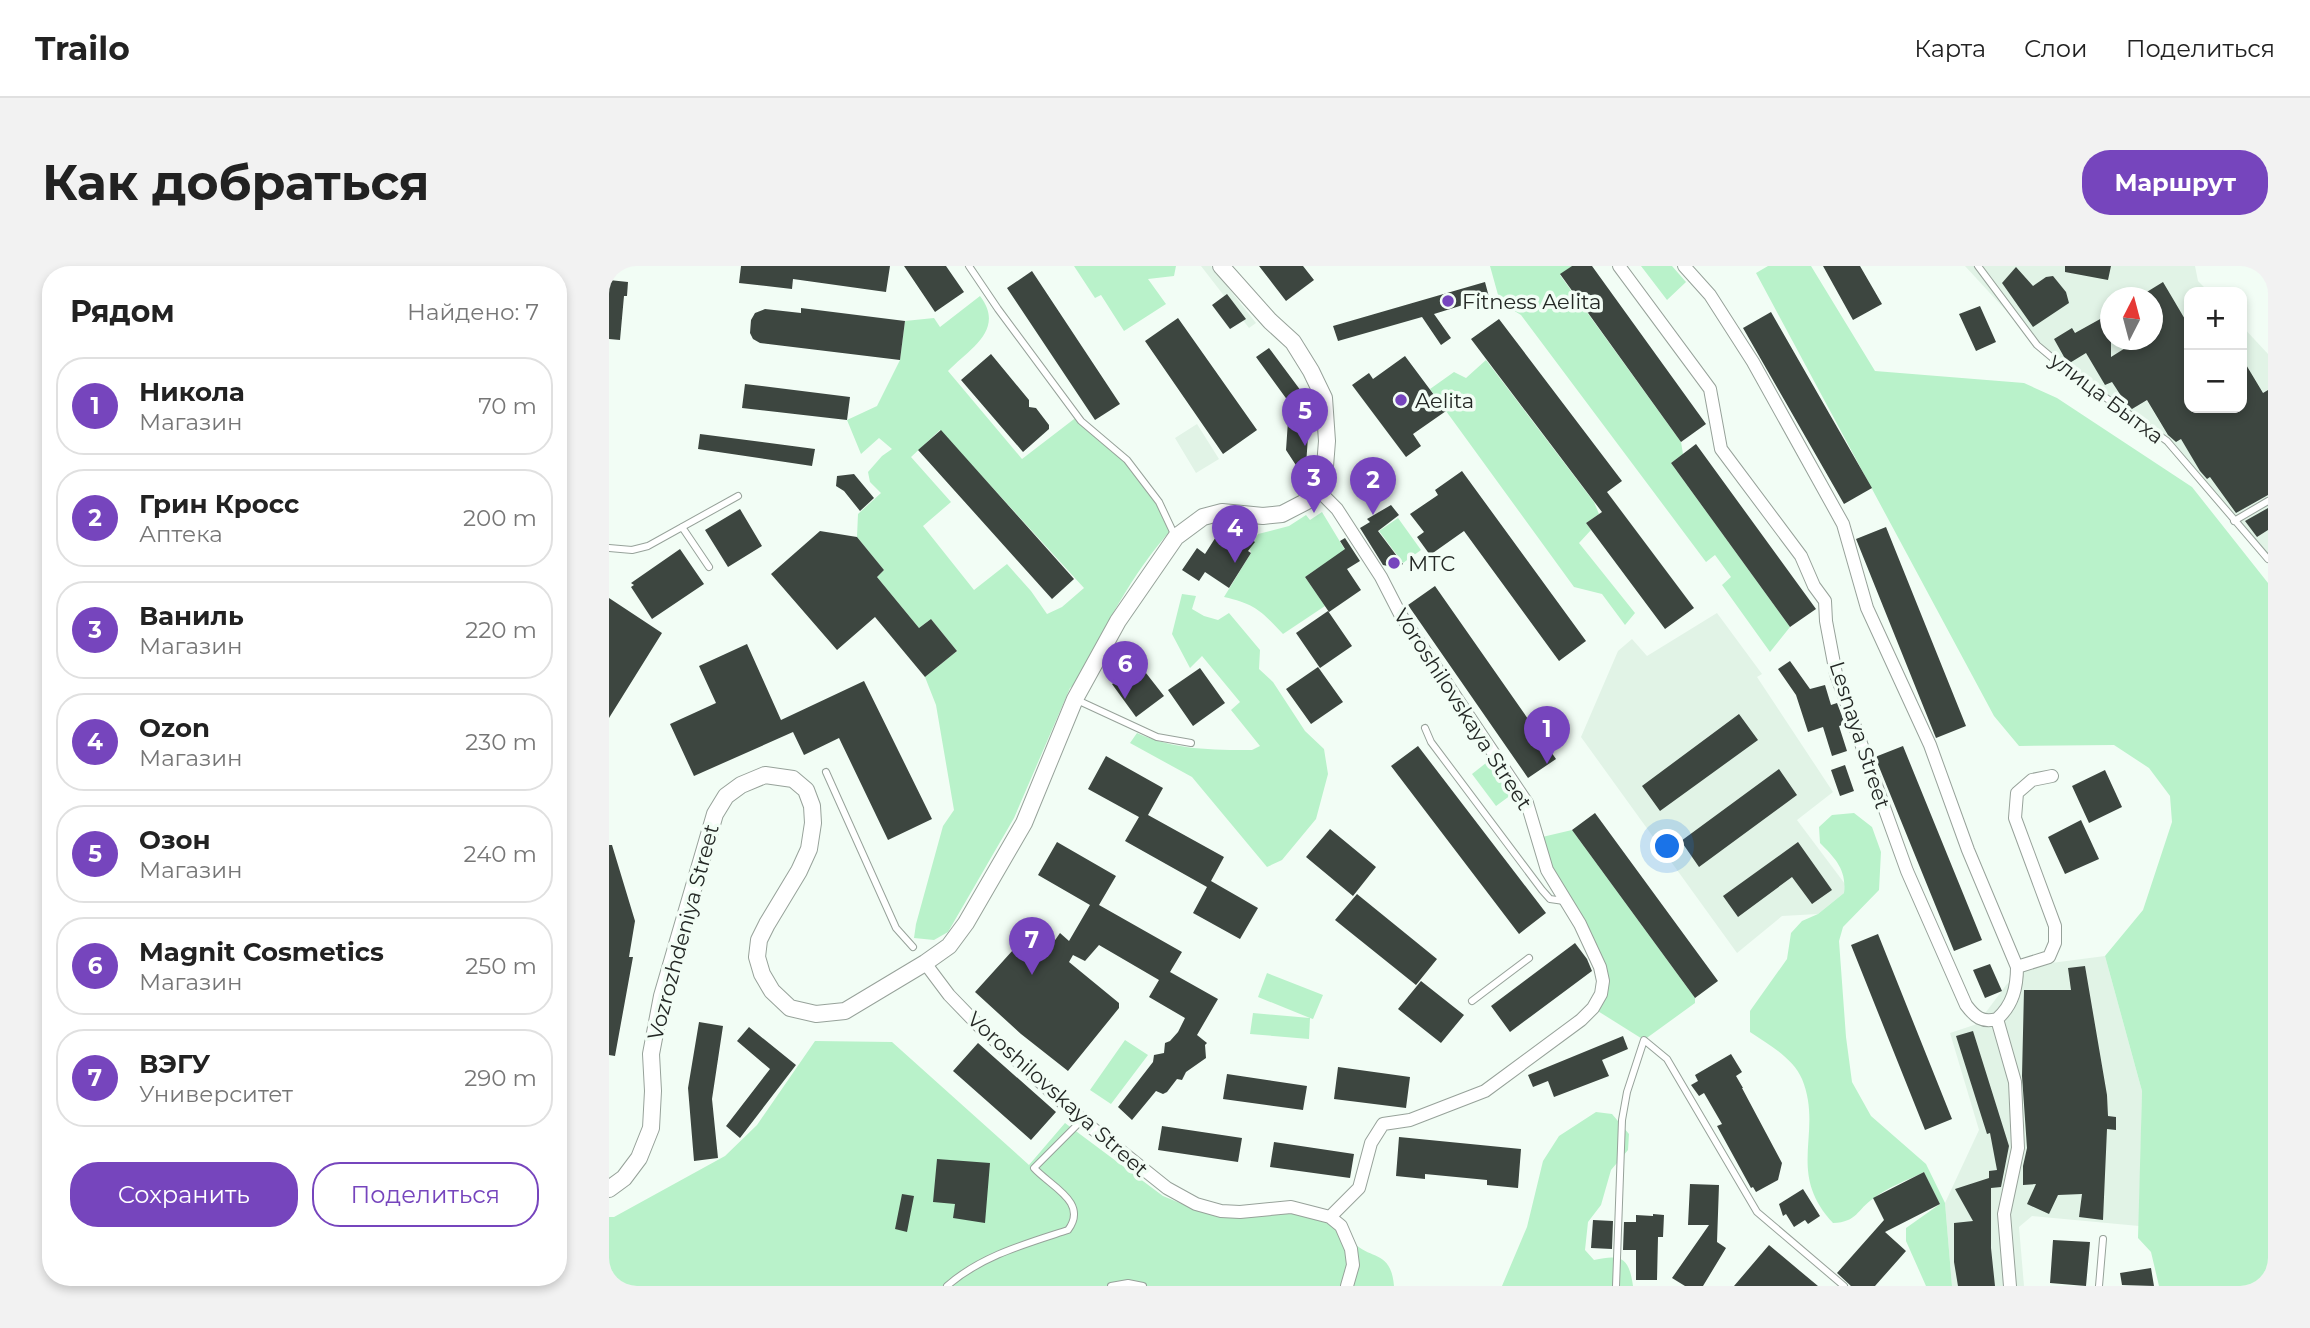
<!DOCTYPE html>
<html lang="ru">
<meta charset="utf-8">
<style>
:root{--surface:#fff;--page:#f2f2f2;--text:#222;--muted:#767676;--line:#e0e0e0;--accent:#7645bd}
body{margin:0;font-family:Montserrat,sans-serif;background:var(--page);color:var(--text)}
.controls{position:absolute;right:21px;top:21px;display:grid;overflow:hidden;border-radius:14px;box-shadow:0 4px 10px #0003}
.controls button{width:63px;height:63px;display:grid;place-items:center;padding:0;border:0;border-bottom:2px solid var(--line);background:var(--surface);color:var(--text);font:35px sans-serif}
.compass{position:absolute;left:1491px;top:21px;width:63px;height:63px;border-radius:50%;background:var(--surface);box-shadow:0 4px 10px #0003;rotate:6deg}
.you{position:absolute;left:1059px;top:581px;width:24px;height:24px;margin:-18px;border:5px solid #fff;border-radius:50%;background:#1a73e8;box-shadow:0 0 0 10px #1a73e833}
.badge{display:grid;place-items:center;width:46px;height:46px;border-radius:50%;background:var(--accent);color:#fff;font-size:23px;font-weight:700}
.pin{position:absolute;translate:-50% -58px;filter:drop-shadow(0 2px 4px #0008)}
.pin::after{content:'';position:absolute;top:37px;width:24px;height:21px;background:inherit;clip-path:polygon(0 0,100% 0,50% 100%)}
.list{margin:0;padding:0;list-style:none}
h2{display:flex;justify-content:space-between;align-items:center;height:91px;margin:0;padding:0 28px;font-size:30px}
h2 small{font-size:23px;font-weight:400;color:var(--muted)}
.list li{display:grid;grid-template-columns:46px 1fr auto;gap:21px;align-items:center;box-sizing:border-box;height:98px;margin:0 14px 14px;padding:0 14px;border:2px solid var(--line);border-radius:28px}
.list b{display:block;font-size:26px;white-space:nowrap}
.list p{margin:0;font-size:23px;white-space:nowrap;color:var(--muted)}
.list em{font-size:23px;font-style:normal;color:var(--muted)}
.actions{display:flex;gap:14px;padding:21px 28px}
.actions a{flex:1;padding:16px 0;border:2px solid var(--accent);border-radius:28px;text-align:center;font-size:24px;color:var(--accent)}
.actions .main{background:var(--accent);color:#fff}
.map{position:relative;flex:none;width:1659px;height:1020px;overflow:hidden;border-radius:28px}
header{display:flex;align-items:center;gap:42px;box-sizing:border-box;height:98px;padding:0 35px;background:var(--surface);border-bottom:2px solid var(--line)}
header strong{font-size:33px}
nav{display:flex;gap:38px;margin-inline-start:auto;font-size:24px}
.intro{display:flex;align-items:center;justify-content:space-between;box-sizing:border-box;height:168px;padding:0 42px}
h1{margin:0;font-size:49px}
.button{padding:18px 32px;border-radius:28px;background:var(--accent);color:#fff;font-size:24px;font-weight:700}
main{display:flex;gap:42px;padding:0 42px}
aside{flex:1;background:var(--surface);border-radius:28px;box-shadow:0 4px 10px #0003}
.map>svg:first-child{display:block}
.built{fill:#e1f3e6;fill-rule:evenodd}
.green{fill:#b9f2ca;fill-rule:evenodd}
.building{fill:#3d4640}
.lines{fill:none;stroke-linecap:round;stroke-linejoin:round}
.service-casing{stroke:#97a29a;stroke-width:8}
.minor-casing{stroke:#97a29a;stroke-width:14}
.tertiary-casing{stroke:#97a29a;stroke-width:18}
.service{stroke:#fff;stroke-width:6}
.minor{stroke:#fff;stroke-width:12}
.tertiary{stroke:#fff;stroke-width:16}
.poi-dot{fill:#7645bd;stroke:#f2fdf5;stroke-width:2.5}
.labels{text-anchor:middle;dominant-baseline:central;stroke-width:7;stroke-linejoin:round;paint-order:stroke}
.poi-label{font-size:21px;fill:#242825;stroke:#f2fdf5;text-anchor:start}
.street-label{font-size:21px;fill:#242825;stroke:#f2fdf5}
</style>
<header>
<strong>Trailo</strong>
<nav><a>Карта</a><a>Слои</a><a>Поделиться</a></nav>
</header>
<div class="intro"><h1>Как добраться</h1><a class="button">Маршрут</a></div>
<main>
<aside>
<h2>Рядом<small>Найдено: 7</small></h2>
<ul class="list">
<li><span class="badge">1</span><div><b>Никола</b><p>Магазин</p></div><em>70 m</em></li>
<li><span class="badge">2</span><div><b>Грин Кросс</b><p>Аптека</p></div><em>200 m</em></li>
<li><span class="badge">3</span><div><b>Ваниль</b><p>Магазин</p></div><em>220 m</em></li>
<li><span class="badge">4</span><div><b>Ozon</b><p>Магазин</p></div><em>230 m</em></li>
<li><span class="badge">5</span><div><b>Озон</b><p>Магазин</p></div><em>240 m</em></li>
<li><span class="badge">6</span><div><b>Magnit Cosmetics</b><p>Магазин</p></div><em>250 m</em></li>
<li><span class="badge">7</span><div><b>ВЭГУ</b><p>Университет</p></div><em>290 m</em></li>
</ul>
<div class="actions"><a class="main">Сохранить</a><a>Поделиться</a></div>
</aside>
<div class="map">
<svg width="1659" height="1020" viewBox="0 0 1659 1020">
<rect width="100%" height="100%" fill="#f2fdf5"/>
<!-- built -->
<path class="built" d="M 592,0 L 602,0 L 647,57 L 640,62 Z
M 1356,0 L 1586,0 L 1589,15 L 1600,26 L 1580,26 L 1580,142 L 1633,142 L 1633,60 L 1659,88 L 1659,293 L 1557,180 L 1414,63 ZM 1502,32 L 1544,32 L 1544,74 L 1502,74 Z
M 588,158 L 610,193 L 587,207 L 566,172 Z
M 1108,347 L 1153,408 L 1148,411 L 1224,526 L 1188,554 L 1236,618 L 1235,627 L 1209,648 L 1173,650 L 1128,687 L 972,471 L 1009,385 L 1023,373 L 1038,390 Z
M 1496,690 L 1533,825 L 1530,960 L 1423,950 L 1410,961 L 1415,1020 L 1343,1020 L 1336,937 L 1370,864 L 1341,767 L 1368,758 L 1398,718 L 1420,700 Z"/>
<!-- green -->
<path class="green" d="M 465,0 L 567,0 L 565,10 L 539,13 L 557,38 L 515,65 L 492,29 L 486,32 Z
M 881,0 L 963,0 L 951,9 L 1072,176 L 1074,188 L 1062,197 L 1181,361 L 1161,386 L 1113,319 L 1122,311 L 1106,289 L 1097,296 L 912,49 L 891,36 Z
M 1032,0 L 1063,0 L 1077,16 L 1058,34 Z
M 1159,0 L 1202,0 L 1266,105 L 1415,117 L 1448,132 L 1583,221 L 1659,317 L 1659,1020 L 1550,1020 L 1542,986 L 1529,972 L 1533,825 L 1496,690 L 1534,644 L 1563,556 L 1561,530 L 1540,502 L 1505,479 L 1410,480 L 1385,450 L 1147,7 Z
M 371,30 C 397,64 360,83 339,105 L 413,193 L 469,150 C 510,187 539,211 563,263 C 522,308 495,363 467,417 L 461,422 L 405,552 L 339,666 L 325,674 L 305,672 L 307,658 L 334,560 L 345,544 L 327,439 L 316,411 L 348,385 L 322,353 L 310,362 L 268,311 L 275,304 L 248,271 L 249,248 L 272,227 L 261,216 L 259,206 L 273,190 L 283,183 L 270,172 L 252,188 L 238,154 L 268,140 L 291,94 L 296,55 L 325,52 L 331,61 ZM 331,164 L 475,322 L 453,341 L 438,348 L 422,325 L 398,298 L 365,324 L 314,260 L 342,236 L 302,191 Z
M 877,94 L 985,236 L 990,248 L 977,257 L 982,264 L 970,277 L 1026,347 L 1016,359 L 993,328 L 965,321 L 821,123 L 845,106 L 857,112 Z
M 713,246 L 736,284 L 696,311 L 716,340 L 674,368 C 653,346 647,338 615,331 L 642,287 L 641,283 L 649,268 L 680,260 L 697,249 L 701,254 Z
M 789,252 L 812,284 L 794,297 L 770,265 Z
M 573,328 L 587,330 L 583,343 L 595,350 L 609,354 L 620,347 L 651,384 L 650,403 L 664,416 L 696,465 L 715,483 L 719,508 L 707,553 L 673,594 L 658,601 L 583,511 L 521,477 L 528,467 C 565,484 603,484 643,484 L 651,480 L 622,444 L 631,436 L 593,390 L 581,402 L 563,368 Z
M 877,497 L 902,529 L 887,540 L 863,508 Z
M 1245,547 L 1263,561 L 1272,586 L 1270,624 L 1234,661 L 1230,675 L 1237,771 L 1243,816 L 1262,850 L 1317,898 L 1336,937 L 1343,1020 L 1317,1020 L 1297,975 L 1297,962 L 1331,938 L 1315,906 C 1299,914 1279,921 1265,932 C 1247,944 1249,956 1224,957 C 1176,905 1215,867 1193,813 C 1184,792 1159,778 1141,766 L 1141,745 L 1178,693 L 1182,667 L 1193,655 L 1209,648 L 1235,627 C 1238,604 1226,592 1211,577 L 1210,561 L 1223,549 Z
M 963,564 L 1086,732 L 1086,737 L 1035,774 L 984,742 L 994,715 L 929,572 Z
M 658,707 L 714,729 L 704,753 L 701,752 L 700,773 L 641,768 L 644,747 L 701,752 L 649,731 Z
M 516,774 L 539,789 L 502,838 L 481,824 Z
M 206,775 L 283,776 L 420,899 L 456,857 L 554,930 L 588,944 L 693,943 L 730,952 C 735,960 739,970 745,977 C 762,994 782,984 785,1020 L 0,1020 L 0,951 L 5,951 L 116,890 L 148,859 Z
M 987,846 L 1003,848 L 1020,868 L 1019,884 L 1002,904 L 992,939 L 979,956 L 976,984 L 985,994 C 1013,988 1020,992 1024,1020 L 893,1020 L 918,961 L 934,895 L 950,870 Z"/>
<!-- building -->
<path class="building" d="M 132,0 L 281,0 L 277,26 L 184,13 L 183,23 L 130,17 Z
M 295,0 L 337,0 L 355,26 L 326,46 Z
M 650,0 L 694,0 L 705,14 L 677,35 Z
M 963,0 L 983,0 L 1097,158 L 1072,176 L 951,8 Z
M 1214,0 L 1251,0 L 1273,38 L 1244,54 Z
M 1456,0 L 1502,0 L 1499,14 L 1456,6 Z
M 1407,1 L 1424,20 L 1437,11 L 1444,10 L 1457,26 L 1460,37 L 1424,61 L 1393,17 Z
M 423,5 L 511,138 L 486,154 L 398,22 Z
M 0,14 L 19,16 L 18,30 L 15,30 L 11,74 L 0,73 Z
M 876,16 L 880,31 L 825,48 L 842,72 L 832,79 L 813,51 L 729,75 L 724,60 Z
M 1554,16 L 1580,60 L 1580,142 L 1633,142 L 1633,92 L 1654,127 L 1659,124 L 1659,229 L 1627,247 L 1601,211 L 1598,213 L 1591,205 L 1572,173 L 1567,176 L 1559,169 L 1538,134 L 1523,143 L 1518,139 L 1503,116 L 1496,119 L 1477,87 L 1459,98 L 1445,73 L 1463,62 L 1466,67 L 1502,47 L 1502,91 L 1529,74 L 1544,74 L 1544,32 L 1528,32 Z
M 618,28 L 637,53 L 621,63 L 603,39 Z
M 1371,40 L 1387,76 L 1367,85 L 1350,48 Z
M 192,42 L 296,55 L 291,94 L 151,77 L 144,73 L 141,67 L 142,54 L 146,47 L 156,43 L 192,47 Z
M 1162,46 L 1263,222 L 1235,238 L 1134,62 Z
M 569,52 L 648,164 L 614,188 L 536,75 Z
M 890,53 L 1013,215 L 998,226 L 1085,342 L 1056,363 L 977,257 L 993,246 L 862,73 Z
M 660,82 L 692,125 L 679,135 L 647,91 Z
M 382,88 L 420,134 L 420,141 L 427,142 L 440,159 L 440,163 L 414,186 L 352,114 Z
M 796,90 L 837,145 L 804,168 L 812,180 L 797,191 L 743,119 L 760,107 L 764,113 Z
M 136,118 L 241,131 L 238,154 L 133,142 Z
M 679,155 L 700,157 L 696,213 L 677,184 Z
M 332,164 L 465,313 L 443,333 L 309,184 Z
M 91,168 L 206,183 L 203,200 L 89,183 Z
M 1087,178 L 1207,343 L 1181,361 L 1062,197 Z
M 853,205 L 977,375 L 950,395 L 855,265 L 821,289 L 808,271 L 815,266 L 801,248 L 829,229 L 826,224 Z
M 245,208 L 265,232 L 251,245 L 235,225 L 227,220 L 228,210 Z
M 782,239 L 790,249 L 769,265 L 794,298 L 787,302 L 774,299 L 751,262 L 761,256 L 758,253 Z
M 1659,242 L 1659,264 L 1648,271 L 1636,255 Z
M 131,243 L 153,280 L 119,301 L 96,264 Z
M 1277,261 L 1357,460 L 1327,472 L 1247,273 Z
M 211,265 L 248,271 L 275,304 L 268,311 L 310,362 L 322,353 L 348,385 L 316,411 L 266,351 L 228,384 L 162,308 Z
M 630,265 L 646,276 L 639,285 L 642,287 L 620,322 L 596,306 L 590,315 L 573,304 L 588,282 L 596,288 L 610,266 L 624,275 Z
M 736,272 L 751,295 L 738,303 L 752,324 L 720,346 L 696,311 L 736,283 L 731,275 Z
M 71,283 L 95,318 L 43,353 L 22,321 L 25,319 L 22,317 Z
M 826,320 L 947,493 L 919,512 L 799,339 Z
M 0,332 L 53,367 L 0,452 Z
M 719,345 L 743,380 L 711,402 L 687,367 Z
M 138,378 L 172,454 L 255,415 L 323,553 L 279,574 L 230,472 L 195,489 L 184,466 L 85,510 L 61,458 L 107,437 L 90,400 Z
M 526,393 L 555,430 L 527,451 L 503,418 L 516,410 L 511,403 Z
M 1181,395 L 1201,423 L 1216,419 L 1222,439 L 1228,437 L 1236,458 L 1230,460 L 1238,485 L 1223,490 L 1214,461 L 1199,466 L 1187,429 L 1169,403 Z
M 709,401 L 734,436 L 702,458 L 677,423 Z
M 591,402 L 616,437 L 584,460 L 559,424 Z
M 1130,448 L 1149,474 L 1051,545 L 1033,520 Z
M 809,480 L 937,647 L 910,668 L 782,500 Z
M 1294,480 L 1373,674 L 1345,685 L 1266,491 Z
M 497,490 L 554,522 L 539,549 L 615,591 L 602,615 L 649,642 L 631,673 L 584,647 L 598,621 L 516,575 L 530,551 L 479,523 Z
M 1236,499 L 1245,525 L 1231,530 L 1222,504 Z
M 1170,503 L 1188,529 L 1090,601 L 1072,575 Z
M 1496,504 L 1513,541 L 1480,557 L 1463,520 Z
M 986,547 L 1109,715 L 1086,732 L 963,564 Z
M 1472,554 L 1490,593 L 1456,608 L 1439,571 Z
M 721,563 L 767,601 L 744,630 L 697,591 Z
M 448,576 L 507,610 L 490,639 L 573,686 L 561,706 L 609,733 L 588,769 L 598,777 L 596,779 L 597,792 L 577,806 L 573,814 L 568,813 L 558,826 L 554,828 L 547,825 L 523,854 L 509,841 L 544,796 L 545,789 L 555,787 L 556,777 L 561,775 L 569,766 L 576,752 L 540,731 L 550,714 L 490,679 L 476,695 L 464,689 L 460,696 L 510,737 L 510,742 L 459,805 L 412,768 L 366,726 L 422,664 L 442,680 L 451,667 L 460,675 L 481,639 L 429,609 Z
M 1189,576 L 1223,624 L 1203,638 L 1183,611 L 1129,651 L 1114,630 Z
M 0,579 L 3,579 L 26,655 L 20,691 L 24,691 L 6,790 L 0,789 Z
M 748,628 L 828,693 L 807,719 L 726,654 Z
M 1269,668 L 1343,853 L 1316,864 L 1242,679 Z
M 966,677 L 978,693 L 983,705 L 901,766 L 882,740 Z
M 1381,698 L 1393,725 L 1376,732 L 1364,704 Z
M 1476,700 L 1498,829 L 1499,850 L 1507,851 L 1507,864 L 1498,863 L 1494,954 L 1470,951 L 1473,928 L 1449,929 L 1440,948 L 1418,938 L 1427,918 L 1414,919 L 1414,900 L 1418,882 L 1413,810 L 1415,724 L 1462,724 L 1459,702 Z
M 812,715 L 855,749 L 832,777 L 789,743 Z
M 90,756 L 114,760 L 103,833 L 109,892 L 85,895 L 79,822 Z
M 140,761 L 187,799 L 131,872 L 117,860 L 161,803 L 128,775 Z
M 1364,765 L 1400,880 L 1392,921 L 1382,922 L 1382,982 L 1386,1020 L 1349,1020 L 1345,996 L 1345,957 L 1364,955 L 1346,923 L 1380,912 L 1380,905 L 1388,904 L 1381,867 L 1378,868 L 1347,770 Z
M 1014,770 L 1019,783 L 993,794 L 1000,810 L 945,831 L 939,815 L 924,821 L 919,809 Z
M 369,777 L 447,846 L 422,874 L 344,805 Z
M 1122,788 L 1133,806 L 1127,810 L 1134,822 L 1133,822 L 1173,897 L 1169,914 L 1147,926 L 1144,921 L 1142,922 L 1108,860 L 1113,858 L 1095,827 L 1090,830 L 1082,819 L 1089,815 L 1086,809 Z
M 729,801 L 801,811 L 797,842 L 725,833 Z
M 618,808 L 698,820 L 694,844 L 614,833 Z
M 553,860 L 633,872 L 629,896 L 549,884 Z
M 790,871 L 912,883 L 909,922 L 878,919 L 878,914 L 816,908 L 816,913 L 787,910 Z
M 665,876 L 745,888 L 741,912 L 661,901 Z
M 328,893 L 381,897 L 376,957 L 344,952 L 346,938 L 324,936 Z
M 1315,906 L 1331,938 L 1276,966 L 1297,985 L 1266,1020 L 1242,1020 L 1228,1007 L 1275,954 L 1264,932 Z
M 1081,918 L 1110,919 L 1108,976 L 1117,982 L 1094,1020 L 1076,1020 L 1063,1012 L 1100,959 L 1079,959 Z
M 1194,923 L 1211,950 L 1199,958 L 1196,954 L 1185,961 L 1177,948 L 1174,950 L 1170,938 Z
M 293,928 L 305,930 L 298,966 L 286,963 Z
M 1044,948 L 1055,949 L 1054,971 L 1049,971 L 1048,1014 L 1027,1014 L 1027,984 L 1014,984 L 1015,956 L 1027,956 L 1027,949 L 1044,950 Z
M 984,954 L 1004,955 L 1003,983 L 982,982 Z
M 1444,974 L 1481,976 L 1477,1020 L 1441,1017 Z
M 1160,979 L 1191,1005 L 1209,1020 L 1125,1020 Z
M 1542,1002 L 1545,1020 L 1513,1019 L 1511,1007 Z"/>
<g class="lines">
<defs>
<path id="service" d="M 360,0 L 389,43 L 472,155 L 518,194 L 550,236 L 566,270
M 1369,0 L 1428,79 L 1459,105 L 1558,175 L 1659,293
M 1625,255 L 1659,235
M 73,261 L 100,301
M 0,282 L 23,284 L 39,280 L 129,230
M 468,434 L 548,471 L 582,477
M 816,462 L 822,476 L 933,624 L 941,633 L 955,635
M 217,506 L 287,662 L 304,681
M 863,735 L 920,692
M 338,1020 C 372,990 416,978 459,964 C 480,936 441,920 425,902 L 473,854
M 502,1020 L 519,1017 L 534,1020
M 1007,1020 L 1013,854 L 1018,826 L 1035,774 L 1058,793 L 1148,946 L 1235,1020
M 1490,1020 L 1494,973"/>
<path id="minor" d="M 1010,0 L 1101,123 L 1112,183 L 1192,290 L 1205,320 L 1216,335 L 1217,355 L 1227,408 L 1298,605 L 1357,739 C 1366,751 1373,757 1388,753 C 1404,739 1408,721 1408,701 L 1359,584 L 1321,479 L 1258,342 L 1234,258 L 1144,96 L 1101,29 L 1075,0
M 710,225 L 728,243 L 772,311 L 791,348 L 918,537 L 938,604 L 971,658 L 991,701 L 994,715 L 992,728 L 984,742 L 972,754 L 876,825 L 801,854 L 774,858 L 762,877 L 750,922 L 721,951
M 316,697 L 340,729 L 369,759 L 473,854 L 558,922 L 587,938 L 612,945 L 631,946 L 682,941 L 721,951 L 732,960 L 742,983 L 744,999 L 738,1020
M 1408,701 L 1440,691 L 1446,677 L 1446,660 L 1406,552 L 1408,527 L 1423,514 L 1443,510
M 1388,753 L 1406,816 L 1409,882 L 1395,948 L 1401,1020"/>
<path id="tertiary" d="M 0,923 L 15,912 L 30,892 L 42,862 L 44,825 L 42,788 L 53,730 L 106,548 L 117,530 L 132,519 L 156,509 L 184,513 L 197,524 L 203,540 L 204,557 L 200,583 L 190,605 L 158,658 L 150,674 L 148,691 L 153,708 L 163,725 L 181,742 L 207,748 L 236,745 L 316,697 L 340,680 L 357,657 L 415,557 L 466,433 L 509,355 L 567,271 L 594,251 L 613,246 L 654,250 L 673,248 L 700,234 L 710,225 L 715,213 L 718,175 L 715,132 L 702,105 L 684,76 L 661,55 L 612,0"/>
</defs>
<!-- service casing -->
<use href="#service" class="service-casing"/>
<!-- minor casing -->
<use href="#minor" class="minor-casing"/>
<!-- tertiary casing -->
<use href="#tertiary" class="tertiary-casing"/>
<!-- service -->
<use href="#service" class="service"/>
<!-- minor -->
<use href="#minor" class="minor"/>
<!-- tertiary -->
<use href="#tertiary" class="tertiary"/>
</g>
<!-- markers -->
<g class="poi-dot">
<circle cx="839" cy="35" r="7"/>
<circle cx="792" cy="134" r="7"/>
<circle cx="785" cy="297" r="7"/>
</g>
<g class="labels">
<!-- poi labels -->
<g class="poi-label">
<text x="853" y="35">Fitness Aelita</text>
<text x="806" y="134">Aelita</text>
<text x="799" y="297">МТС</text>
</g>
<!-- street labels -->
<g class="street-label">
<text transform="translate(1498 132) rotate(37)">улица Бытха</text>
<text transform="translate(854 443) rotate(57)">Voroshilovskaya Street</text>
<text transform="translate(1251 469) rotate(72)">Lesnaya Street</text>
<text transform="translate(74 666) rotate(-75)">Vozrozhdeniya Street</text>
<text transform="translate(449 828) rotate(42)">Voroshilovskaya Street</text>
</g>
</g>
</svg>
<div class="controls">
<button>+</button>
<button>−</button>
</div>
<svg class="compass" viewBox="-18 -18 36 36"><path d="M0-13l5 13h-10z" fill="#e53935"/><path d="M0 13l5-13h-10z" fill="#767676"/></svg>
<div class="you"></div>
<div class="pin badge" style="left:938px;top:498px">1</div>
<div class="pin badge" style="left:764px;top:249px">2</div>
<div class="pin badge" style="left:705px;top:247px">3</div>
<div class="pin badge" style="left:626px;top:297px">4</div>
<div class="pin badge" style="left:696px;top:180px">5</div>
<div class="pin badge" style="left:516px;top:433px">6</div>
<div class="pin badge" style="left:423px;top:709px">7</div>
</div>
</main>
